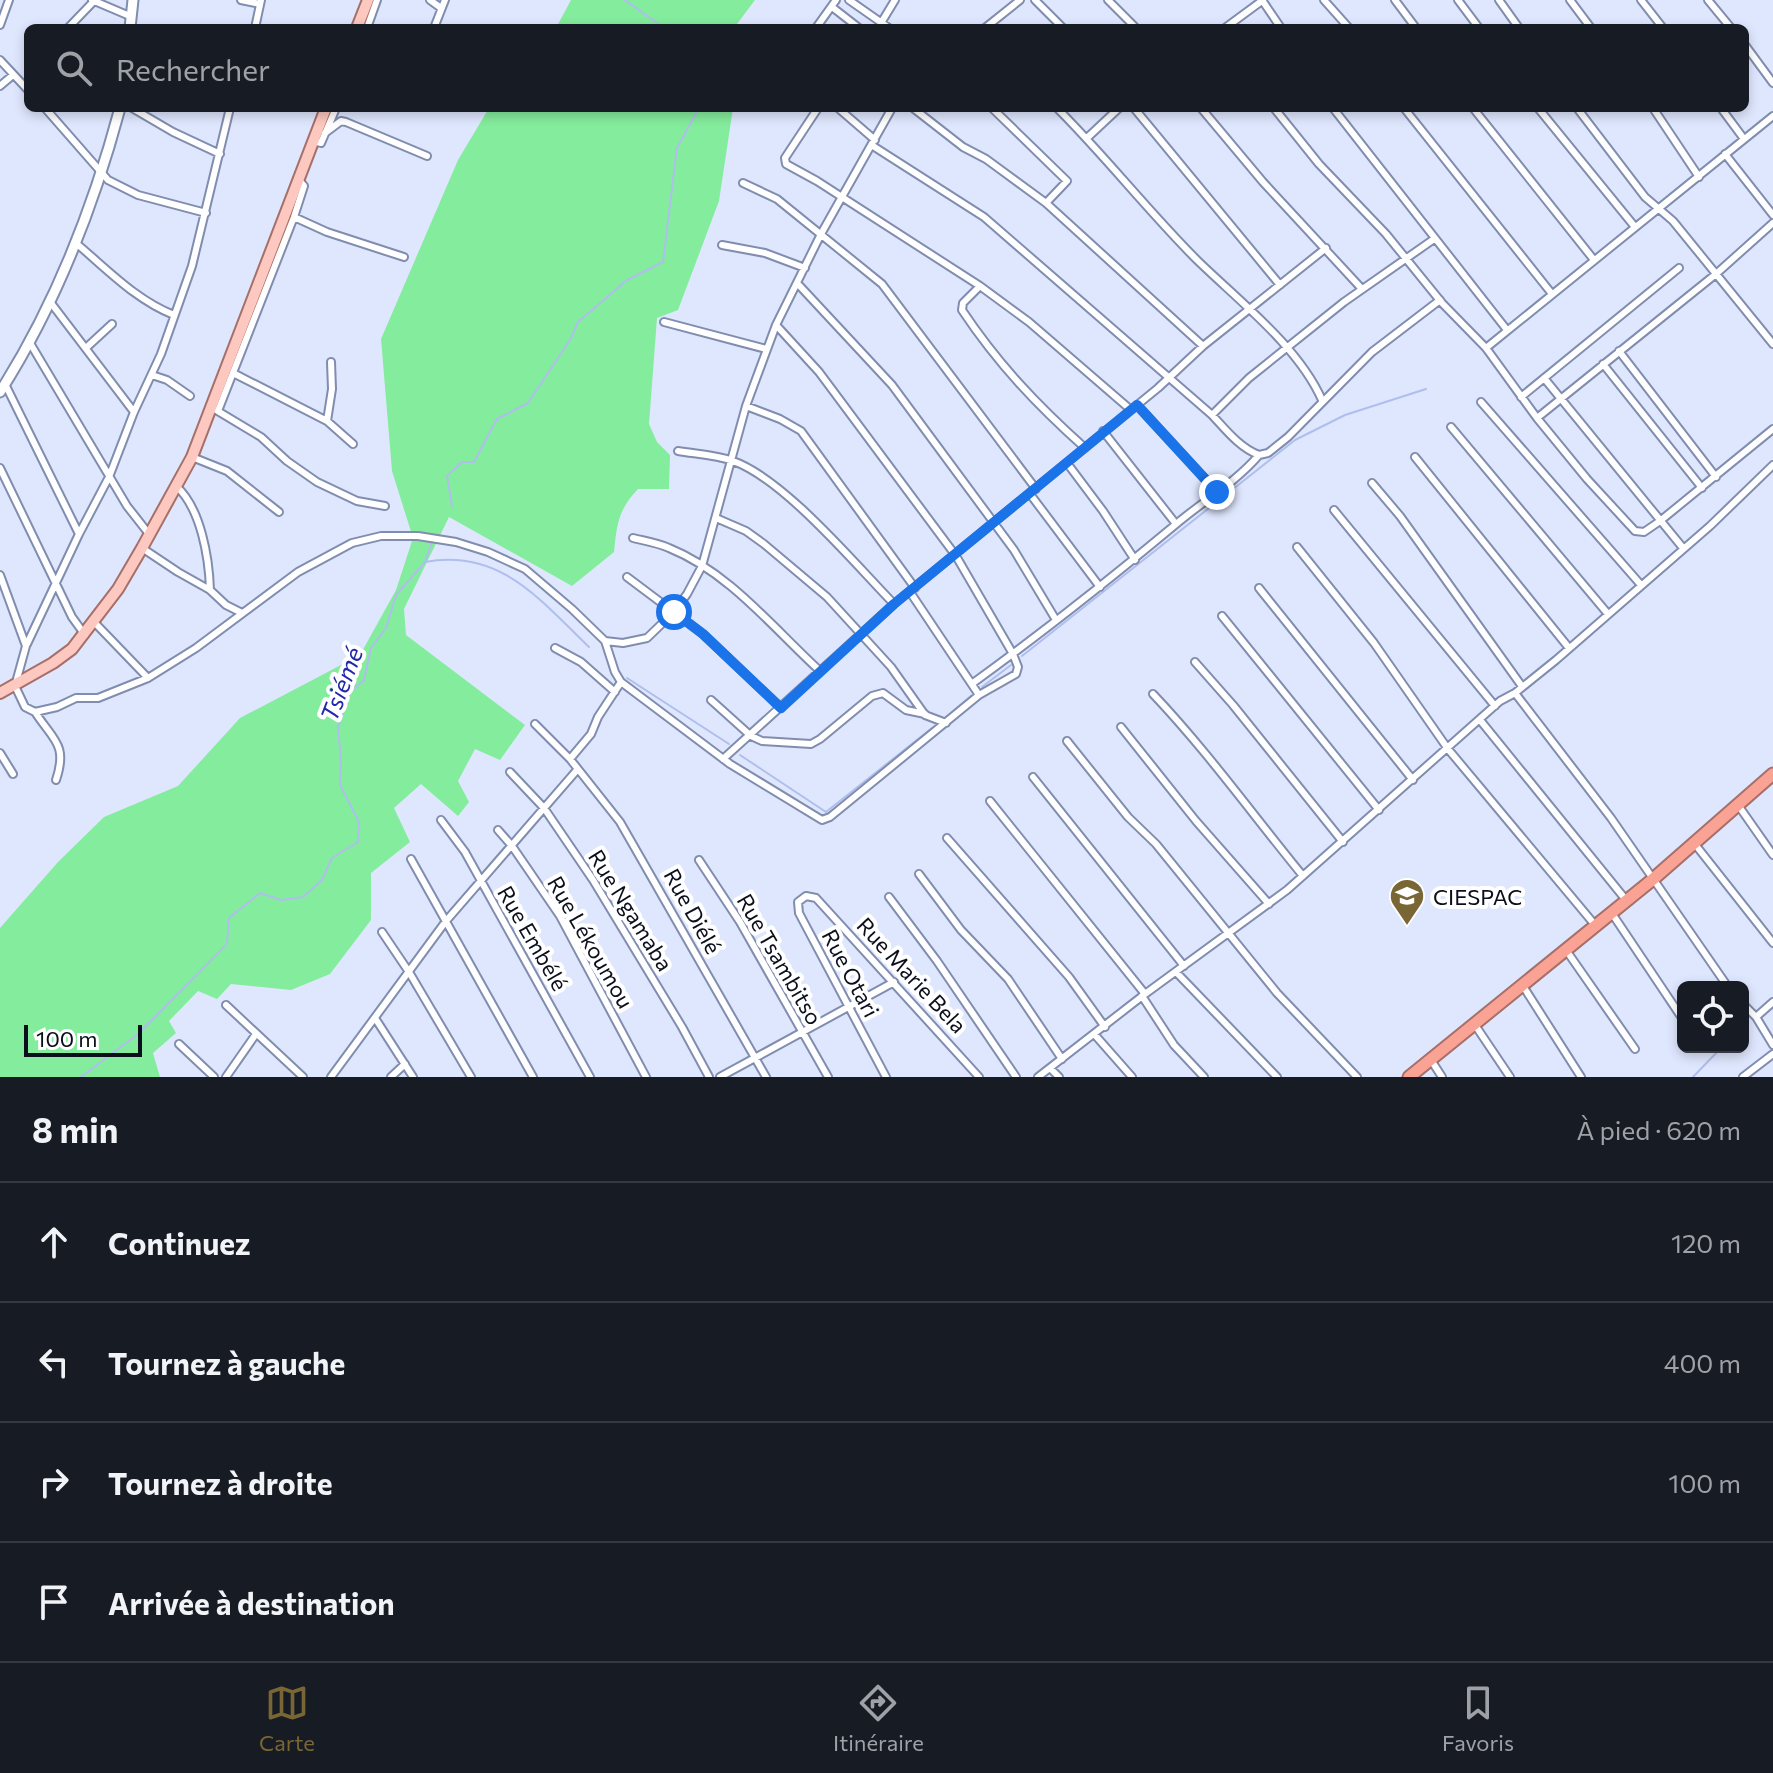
<!DOCTYPE html>
<html lang="fr">
<meta charset="utf-8">
<style>
:root{--surface:#171b24;--page:#242831;--text:#f1f3f6;--muted:#9ea1a6;--line:#363941;--accent:#786634}
body{margin:0;font-family:Commissioner,sans-serif;background:var(--page);color:var(--text)}
.controls{position:absolute;right:24px;bottom:24px;display:grid;overflow:hidden;border-radius:12px;box-shadow:0 4px 12px #0003}
.controls button{width:72px;height:72px;display:grid;place-items:center;padding:0;border:0;border-bottom:2px solid var(--line);background:var(--surface);color:var(--text);font:40px sans-serif}
.scale{position:absolute;left:24px;bottom:20px;width:118px;box-sizing:border-box;padding-left:8px;border:4px solid #0b0f1b;border-top:0;font-size:22px;line-height:28px;white-space:nowrap;color:#0b0f1b;-webkit-text-stroke:6px #fff;paint-order:stroke}
.stop{position:absolute;width:24px;height:24px;margin:-18px;border:6px solid #1a73e8;border-radius:50%;background:#fff}
.stop.end{background:#1a73e8;border-color:#fff;box-shadow:0 2px 8px #0008}
.list{margin:0;padding:0;list-style:none}
h2{display:flex;justify-content:space-between;align-items:center;height:104px;margin:0;padding:0 32px;font-size:34px}
h2 small{font-size:26px;font-weight:400;color:var(--muted)}
.list li{display:grid;grid-template-columns:52px 1fr auto;gap:24px;align-items:center;box-sizing:border-box;height:120px;padding:0 32px;border-top:2px solid var(--line)}
.list b{display:block;font-size:30px;white-space:nowrap}
.list em{font-size:26px;font-style:normal;color:var(--muted)}
.icon{flex:none;width:44px;height:44px;fill:none;stroke:currentColor;stroke-width:2;stroke-linecap:round;stroke-linejoin:round}
.map{position:relative;flex:none;width:1773px;height:1077px;overflow:hidden}
.search{position:absolute;background:var(--surface);box-shadow:0 4px 12px #0003;left:24px;right:24px;top:24px;height:88px;display:flex;align-items:center;gap:20px;box-sizing:border-box;padding:0 28px;border-radius:12px;color:var(--muted);font-size:30px}
.sheet{height:584px;background:var(--surface)}
nav{display:flex;justify-content:space-around;align-items:center;box-sizing:border-box;height:112px;border-top:2px solid var(--line);background:var(--surface);font-size:22px;color:var(--muted)}
nav a{display:grid;justify-items:center;gap:4px}
nav .on{color:var(--accent)}
.map>svg:first-child{display:block}
.green{fill:#84ec9d}
.lines{fill:none;stroke-linecap:round;stroke-linejoin:round}
.stream{stroke:#afbeec;stroke-width:2}
.street-casing{stroke:#818daf;stroke-width:10}
.secondary-casing{stroke:#818daf;stroke-width:13}
.primary-casing{stroke:#a66f6a;stroke-width:14}
.highway-casing{stroke:#a66f6a;stroke-width:15}
.street{stroke:#fff;stroke-width:6}
.secondary{stroke:#fff;stroke-width:9}
.primary{stroke:#fcc8bf;stroke-width:10}
.highway{stroke:#faa394;stroke-width:11}
.route{stroke:#1a73e8;stroke-width:10}
.labels{text-anchor:middle;dominant-baseline:central;stroke-width:8;stroke-linejoin:round;paint-order:stroke}
.poi-label{font-size:22px;fill:#0b0f1b;stroke:#fff;text-anchor:start}
.street-label{font-size:22px;fill:#0b0f1b;stroke:#fff}
.water-label{font-size:24px;font-style:italic;fill:#2228a9;stroke:#fff}
</style>
<div class="map">
<svg width="1773" height="1077" viewBox="0 0 1773 1077">
<rect width="100%" height="100%" fill="#dfe7fe"/>
<!-- green -->
<path class="green" d="M 571,0 L 755,0 L 734,28 L 556,28 Z
M 489,108 L 733,108 L 719,201 L 678,310 L 657,318 L 649,424 L 657,442 L 670,455 L 669,489 L 638,489 C 618,510 617,524 614,552 L 572,586 L 449,517 L 404,609 L 406,635 L 525,725 L 500,760 L 475,749 L 458,781 L 469,802 L 458,816 L 421,784 L 394,808 L 410,842 L 371,873 L 371,920 L 330,974 L 291,990 L 231,984 L 217,999 L 198,991 L 169,1021 L 176,1033 L 153,1053 L 160,1077 L 0,1077 L 0,928 L 58,862 L 104,817 L 178,786 L 240,718 L 360,655 L 396,590 L 413,538 L 392,471 L 381,339 L 458,160 Z"/>
<g class="lines">
<!-- stream -->
<path class="stream" d="M 625,0 L 664,28
M 452,506 L 447,476 L 462,462 L 474,462 L 497,419 L 528,403 L 570,340 L 578,322 L 627,280 L 663,262 L 677,148 L 699,108
M 425,562 C 500,548 540,600 589,647
M 1022,656 L 1295,440 L 1345,415 L 1426,389
M 627,678 L 729,744
M 982,687 L 1011,665
M 944,719 L 972,695
M 740,755 L 826,812 L 932,728
M 81,1077 L 138,1034 L 227,944 L 229,918 L 260,893 L 281,900 L 303,897 L 322,880 L 332,858 L 358,842 L 359,822 L 340,785 L 341,762 L 338,727 L 351,691 L 364,680 L 371,648 L 386,628 L 396,595 L 425,562 L 431,545
M 1693,1077 L 1722,1047"/>
<defs>
<path id="street" d="M 92,0 L 132,17
M 241,0 L 260,4
M 430,0 L 441,8
M 849,0 L 889,28
M 1035,0 L 1063,28
M 1108,0 L 1136,28
M 1262,0 L 1281,28
M 1324,0 L 1349,28
M 1395,0 L 1416,28
M 1458,0 L 1479,28
M 1499,0 L 1519,28
M 1570,0 L 1591,28
M 1641,0 L 1663,28
M 1708,0 L 1731,28
M 832,7 L 859,28
M 0,25 L 9,0
M 68,28 L 94,1
M 255,28 L 261,0
M 367,28 L 377,0
M 434,28 L 445,0
M 816,28 L 836,0
M 878,28 L 895,0
M 985,28 L 1020,0
M 1225,28 L 1263,0
M 1745,45 L 1773,83
M 0,60 L 28,90
M 0,86 L 13,75
M 45,108 L 108,180 L 138,195 L 206,213
M 132,108 L 173,132 L 220,154
M 818,108 L 785,158 L 786,164 L 817,181 L 980,286 L 1029,322 L 1131,410
M 838,108 L 875,140
M 913,108 L 963,147 L 986,159 L 1046,203 L 1203,346
M 992,108 L 1067,181 L 1046,203
M 1057,108 C 1106,157 1148,211 1197,260 C 1239,301 1298,346 1322,400
M 1134,108 L 1280,285
M 1201,108 L 1263,182 L 1362,289
M 1274,108 L 1319,164 L 1386,234 L 1442,303 L 1486,348 L 1537,418 L 1587,479 L 1635,531 L 1644,532 L 1660,521 L 1773,429
M 1333,108 L 1507,330
M 1404,108 L 1552,294
M 1473,108 L 1594,260
M 1538,108 L 1635,227
M 1577,108 L 1645,197 L 1673,221 L 1773,344
M 1653,108 L 1699,177
M 1721,108 L 1744,139
M 325,133 L 341,121 L 346,122 L 427,156
M 1087,138 L 1119,108
M 313,141 L 321,143 L 336,108
M 873,146 L 984,217 L 1212,415 C 1226,430 1240,448 1259,455 C 1235,483 1203,501 1175,525 C 1109,580 1042,633 973,683
M 1725,154 L 1773,215
M 743,183 L 777,199 L 882,284 L 1036,489
M 294,217 L 327,232 L 404,257
M 77,244 C 108,270 136,300 174,315
M 722,245 L 765,253 L 805,268
M 797,283 L 892,385 L 1014,550 L 1056,620
M 980,286 L 963,303 L 962,310 C 998,364 1037,405 1085,448
M 51,303 L 134,412
M 664,322 L 766,349
M 30,343 L 127,506 L 149,534
M 87,347 L 112,324
M 1486,348 L 1773,116
M 1619,351 L 1716,477
M 1603,364 L 1702,488
M 233,373 L 327,421 L 353,444
M 152,375 L 167,380 L 190,396
M 1544,378 L 1683,548
M 5,384 L 79,534
M 1521,397 L 1679,268
M 1481,402 L 1641,585
M 1137,405 L 1217,492
M 746,406 L 780,419 L 801,431 L 915,588
M 216,410 L 261,437 L 287,461 L 317,482 L 357,501 L 385,506
M 218,411 L 294,217 L 304,186 L 299,180
M 1212,415 L 1249,378 L 1344,302 L 1434,239
M 1537,418 L 1716,274 L 1773,223
M 327,421 L 332,389 L 331,362
M 1451,427 L 1608,614
M 1103,431 L 1176,524
M 678,451 C 696,454 716,455 733,461 C 784,479 855,564 894,604
M 1259,455 L 1268,453 L 1288,437 L 1372,352 L 1440,300
M 192,457 L 227,471 L 279,512
M 1415,457 L 1569,648
M 1067,463 L 1103,511 L 1135,560
M 0,468 L 72,617 L 85,635
M 1372,483 L 1400,516 L 1521,685
M 176,486 C 201,508 209,558 210,590
M 1030,494 L 1100,587
M 1334,510 L 1495,706
M 716,518 L 746,531 L 764,544 L 827,597 L 891,667 L 925,715 L 946,723
M 633,538 C 645,541 658,543 669,548 C 729,572 774,629 820,671
M 1297,547 L 1374,643 L 1448,749 L 1595,925
M 142,548 L 178,572 L 210,590 L 226,605 L 242,613
M 0,575 L 26,646 L 15,686 L 25,707 L 35,712 L 57,707 L 76,698 L 98,698 L 148,678 L 196,648 L 298,572 L 352,543 L 381,536 L 418,536 L 456,542 L 488,552 L 525,569 L 572,609 L 605,641 L 623,643 L 647,638 L 674,612 L 687,594 L 702,566 L 746,406 L 776,325 L 821,234 L 892,108
M 627,577 L 703,634 L 781,708
M 1259,588 L 1413,780
M 910,592 L 979,695
M 1222,616 L 1379,810
M 95,623 L 148,678
M 605,641 L 615,672 L 621,682 L 730,764 L 822,820 L 830,817 L 979,695 L 1016,674 L 1018,667 L 1013,654 L 956,556 L 819,372 L 776,325
M 27,644 L 79,534 L 109,477 L 134,412 L 161,354 L 192,266 L 230,108
M 555,648 L 581,662 L 615,692
M 1195,662 L 1233,705 L 1343,842
M 1515,693 L 1611,818 L 1728,987
M 1153,694 C 1207,751 1253,815 1303,876
M 711,700 L 751,736 L 762,741 L 811,744 L 820,739 L 872,696 L 883,693 L 906,710 L 925,714
M 35,712 C 53,740 68,744 56,780
M 1480,720 L 1626,900
M 535,724 L 570,759 L 620,822 L 766,1077
M 1121,727 L 1196,821 L 1269,904
M 1067,741 L 1128,817 L 1156,844 L 1277,993 L 1357,1077
M 0,753 L 13,774
M 570,759 L 591,734 L 598,717 L 621,682
M 723,759 L 894,604 L 1158,388 L 1203,346 L 1326,248
M 510,772 L 544,808 L 593,880 L 682,1027 L 709,1077
M 1033,777 L 1184,966
M 990,801 L 1145,994
M 1738,805 L 1773,855
M 441,820 L 465,852 L 590,1077
M 498,830 L 512,846 L 560,916 L 646,1077
M 947,838 L 1069,977 L 1105,1027
M 1694,843 L 1773,943
M 411,859 L 533,1077
M 699,860 L 740,922 L 828,1077
M 919,874 L 961,930 L 1008,979 L 1062,1059
M 889,897 L 937,961 L 1016,1077
M 1611,912 L 1682,1018
M 382,932 L 409,972 L 471,1077
M 1566,950 L 1635,1049
M 1176,972 L 1277,1077
M 1523,986 L 1581,1077
M 1142,996 L 1174,1045 L 1204,1077
M 1743,1004 L 1756,1017 L 1773,1045
M 226,1005 L 303,1077
M 1756,1017 L 1773,1002
M 375,1018 L 413,1077
M 1475,1025 L 1510,1077
M 1095,1035 L 1132,1077
M 179,1044 L 214,1077
M 1431,1060 L 1442,1077
M 1050,1068 L 1059,1077
M 226,1077 L 256,1034
M 331,1077 L 446,921 L 577,770
M 391,1077 L 405,1064
M 720,1077 L 894,982
M 886,1077 L 799,913 L 798,902 L 806,896 L 816,898 L 979,1077
M 1038,1077 L 1145,994 L 1287,890 L 1500,701 L 1515,693 L 1556,660 L 1710,526 L 1773,465
M 1743,1077 L 1773,1054"/>
<path id="secondary" d="M 130,28 L 133,0
M 0,392 C 56,304 93,209 120,108"/>
<path id="primary" d="M 357,28 L 368,0
M 0,693 L 53,663 L 72,649 L 118,589 L 142,548 L 192,457 L 326,108"/>
<path id="highway" d="M 1409,1077 L 1652,880 L 1773,774"/>
</defs>
<!-- street casing -->
<use href="#street" class="street-casing"/>
<!-- secondary casing -->
<use href="#secondary" class="secondary-casing"/>
<!-- primary casing -->
<use href="#primary" class="primary-casing"/>
<!-- highway casing -->
<use href="#highway" class="highway-casing"/>
<!-- street -->
<use href="#street" class="street"/>
<!-- secondary -->
<use href="#secondary" class="secondary"/>
<!-- primary -->
<use href="#primary" class="primary"/>
<!-- highway -->
<use href="#highway" class="highway"/>
</g>
<g class="lines">
<!-- route -->
<path class="route" d="M 674,612 L 703,634 L 781,708 L 894,604 L 1137,405 L 1217,492"/>
</g>
<!-- icons -->
<defs>
<symbol id="university-pin" viewBox="-11 -11 22 30"><path d="M0 17L-7.5 6A9.5 9.5 0 1 1 7.5 6Z" fill="#786634" stroke="#fff"/><path d="M0-5L7-2L0 1L-7-2ZM-4 1L0 2.5L4 1V4Q0 6-4 4Z" fill="#fff"/></symbol>
</defs>
<g fill-rule="evenodd">
<use href="#university-pin" x="1387" y="876" width="40" height="54"/>
</g>
<g class="labels">
<!-- poi labels -->
<g class="poi-label">
<text x="1433" y="896">CIESPAC</text>
</g>
<!-- street labels -->
<g class="street-label">
<text transform="translate(631 910) rotate(58)">Rue Ngamaba</text>
<text transform="translate(693 911) rotate(61)">Rue Diélé</text>
<text transform="translate(533 938) rotate(60)">Rue Embélé</text>
<text transform="translate(591 942) rotate(60)">Rue Lékoumou</text>
<text transform="translate(780 959) rotate(60)">Rue Tsambitso</text>
<text transform="translate(851 973) rotate(62)">Rue Otari</text>
<text transform="translate(912 975) rotate(47)">Rue Marie Bela</text>
</g>
<!-- water labels -->
<g class="water-label">
<text transform="translate(341 684) rotate(-69)">Tsiémé</text>
</g>
</g>
</svg>
<div class="controls">
<button><svg class="icon" aria-label="locate" viewBox="0 0 24 24"><circle cx="12" cy="12" r="6"/><path d="M12 2v4M12 18v4M2 12h4M18 12h4"/></svg></button>
</div>
<div class="scale">100 m</div>
<div class="stop" style="left:674px;top:612px"></div>
<div class="stop end" style="left:1217px;top:492px"></div>
<div class="search"><svg class="icon" aria-label="search" viewBox="0 0 24 24"><circle cx="10" cy="10" r="6"/><path d="M15 15l6 6"/></svg>Rechercher</div>
</div>
<section class="sheet">
<h2>8 min<small>À pied · 620 m</small></h2>
<ul class="list">
<li><svg class="icon" aria-label="ahead" viewBox="0 0 24 24"><path d="M12 20V5M6 11l6-6 6 6"/></svg><div><b>Continuez</b></div><em>120 m</em></li>
<li><svg class="icon" aria-label="left" viewBox="0 0 24 24"><path d="M17 20v-9H6M10 6l-5 5 5 5"/></svg><div><b>Tournez à gauche</b></div><em>400 m</em></li>
<li><svg class="icon" aria-label="right" viewBox="0 0 24 24"><path d="M7 20v-9h11M14 6l5 5-5 5"/></svg><div><b>Tournez à droite</b></div><em>100 m</em></li>
<li><svg class="icon" aria-label="arrive" viewBox="0 0 24 24"><path d="M6 21V4h12l-3 4 3 4H6"/></svg><div><b>Arrivée à destination</b></div></li>
</ul>
</section>
<nav>
<a class="on"><svg class="icon" aria-label="map" viewBox="0 0 24 24"><path d="M3 6l6-2 6 2 6-2v14l-6 2-6-2-6 2zM9 4v14M15 6v14"/></svg>Carte</a>
<a><svg class="icon" aria-label="directions" viewBox="0 0 24 24"><path d="M12 3l9 9-9 9-9-9zM9 14v-3h6M13 9l2 2-2 2"/></svg>Itinéraire</a>
<a><svg class="icon" aria-label="saved" viewBox="0 0 24 24"><path d="M7 4h10v16l-5-4-5 4z"/></svg>Favoris</a>
</nav>
